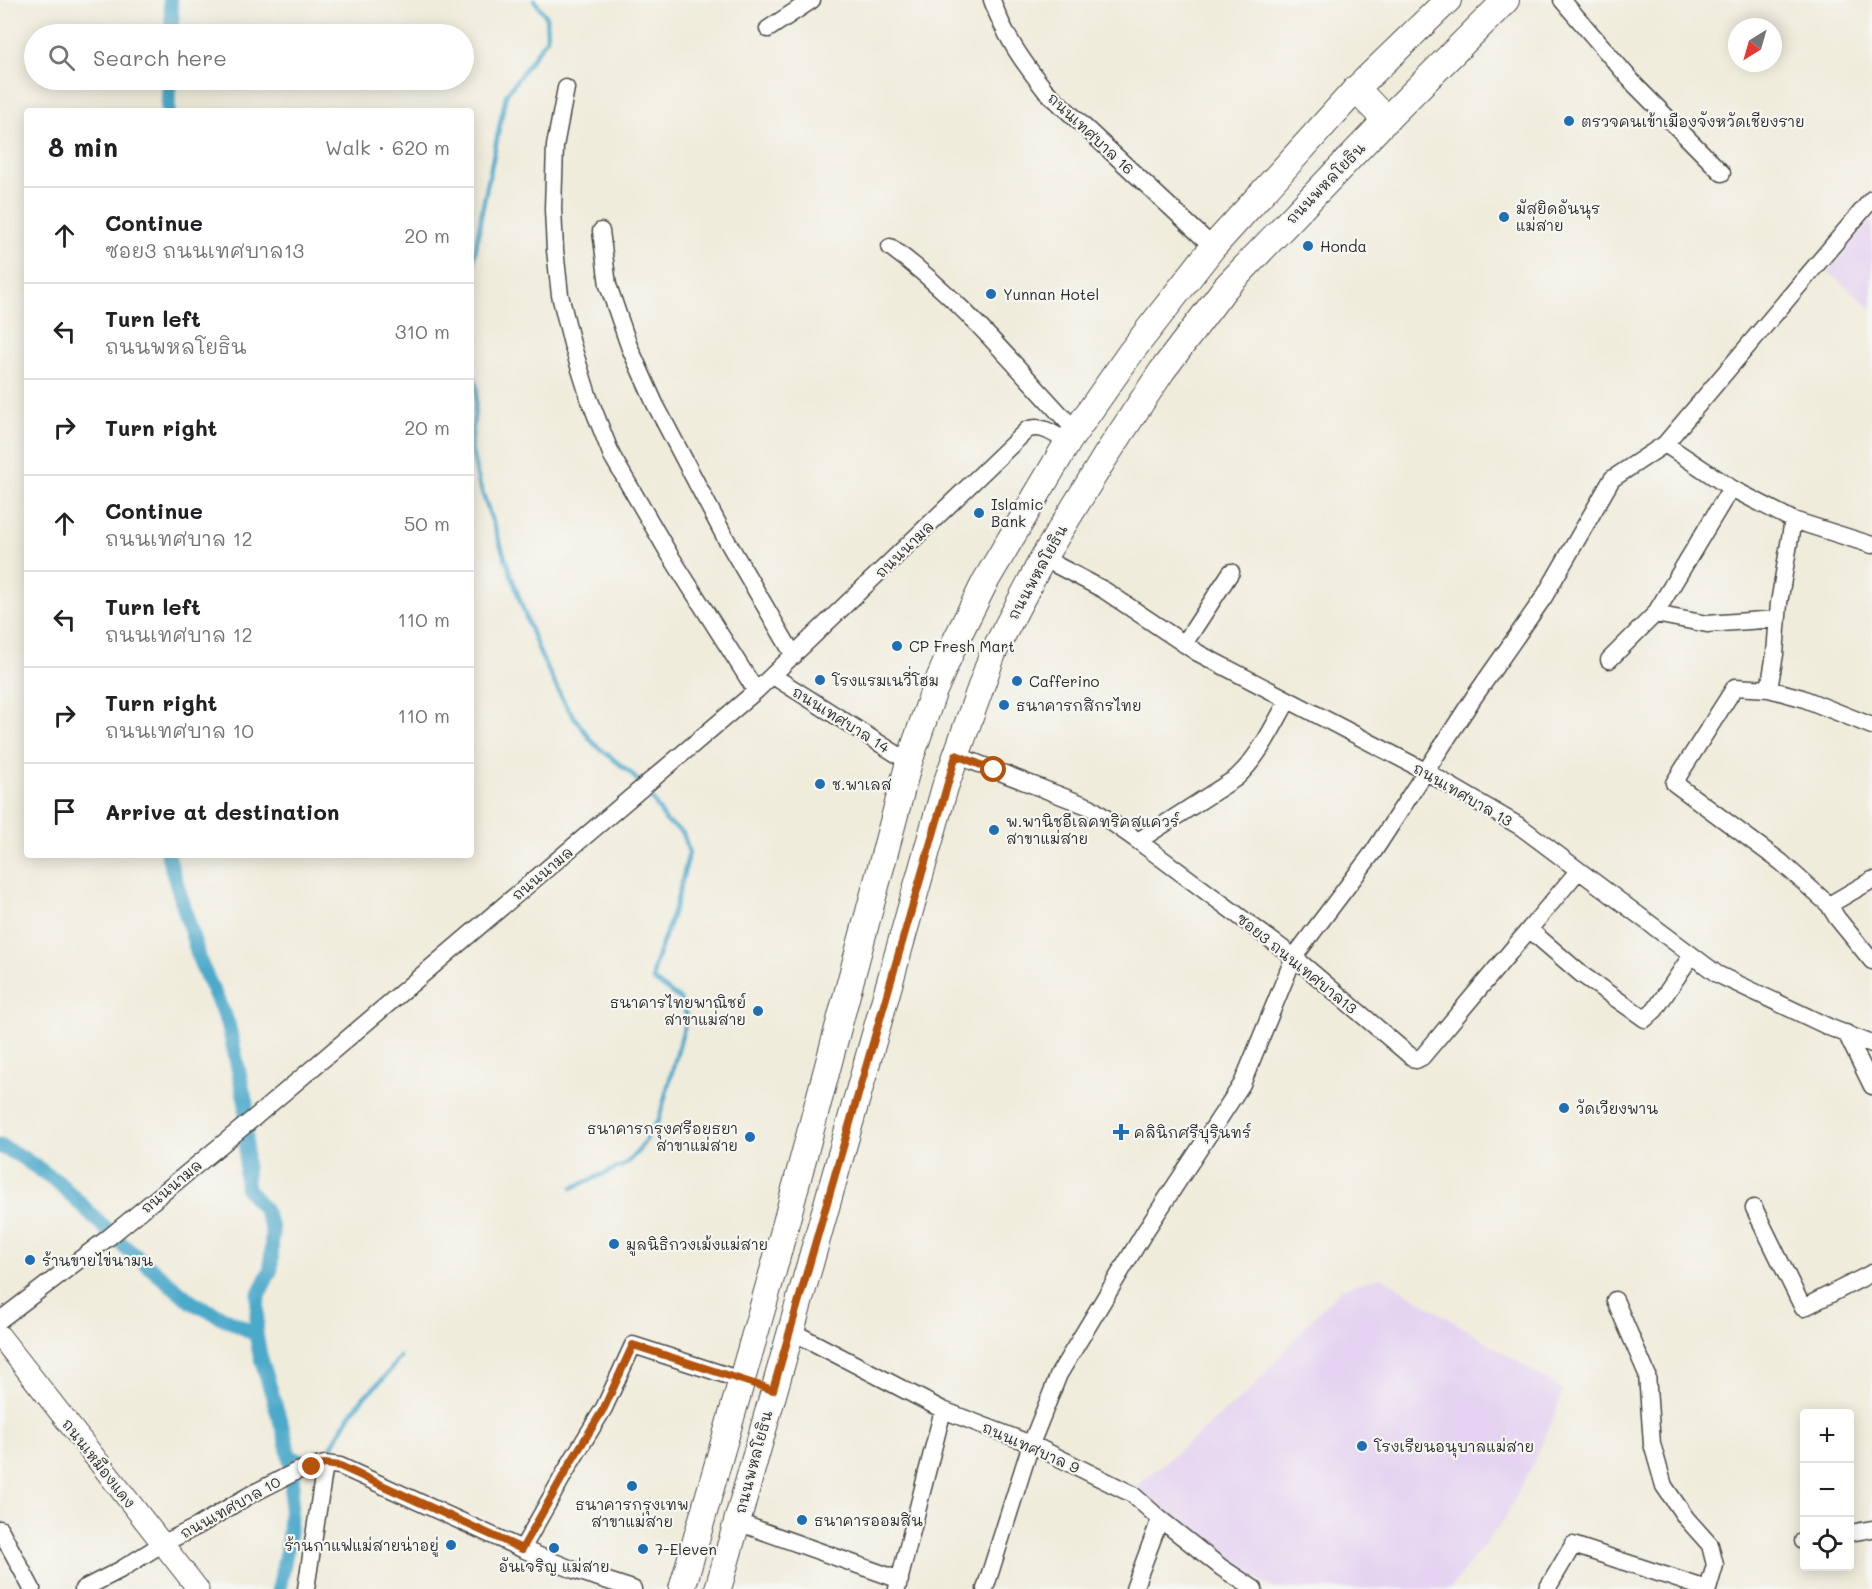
<!DOCTYPE html>
<meta charset="utf-8">
<style>
:root{--surface:#fff;--page:#f6f6f6;--text:#202124;--muted:#757577;--line:#e0e0e0}
body{margin:0;font-family:Mali,"Playpen Sans Thai",sans-serif;background:var(--page);color:var(--text)}
.controls{position:absolute;right:18px;bottom:18px;display:grid;overflow:hidden;border-radius:6px;box-shadow:0 3px 15px #0003}
.controls button{width:54px;height:54px;display:grid;place-items:center;padding:0;border:0;border-bottom:2px solid var(--line);background:var(--surface);color:var(--text);font:30px sans-serif}
.compass{position:absolute;left:1728px;top:18px;width:54px;height:54px;border-radius:50%;background:var(--surface);box-shadow:0 3px 15px #0003;rotate:217deg}
.stop{position:absolute;width:18px;height:18px;margin:-14px;border:4px solid #b45309;border-radius:50%;background:#fff}
.stop.end{background:#b45309;border-color:#fff;box-shadow:0 2px 6px #0008}
.list{margin:0;padding:0;list-style:none}
h2{display:flex;justify-content:space-between;align-items:center;height:78px;margin:0;padding:0 24px;font-size:26px}
h2 small{font-size:20px;font-weight:400;color:var(--muted)}
.list li{display:grid;grid-template-columns:39px 1fr auto;gap:18px;align-items:center;box-sizing:border-box;height:96px;padding:0 24px;border-top:2px solid var(--line)}
.list b{display:block;font-size:22px;white-space:nowrap}
.list p{margin:0;font-size:20px;white-space:nowrap;color:var(--muted)}
.list em{font-size:20px;font-style:normal;color:var(--muted)}
.icon{flex:none;width:33px;height:33px;fill:none;stroke:currentColor;stroke-width:2;stroke-linecap:round;stroke-linejoin:round}
.map{position:relative;flex:none;width:1872px;height:1589px;overflow:hidden}
.search{position:absolute;background:var(--surface);box-shadow:0 3px 15px #0003;left:24px;top:24px;width:450px;height:66px;display:flex;align-items:center;gap:15px;box-sizing:border-box;padding:0 21px;border-radius:33px;color:var(--muted);font-size:22px}
.panel{position:absolute;background:var(--surface);box-shadow:0 3px 15px #0003;left:24px;top:108px;width:450px;height:750px;border-radius:6px}
.map>svg:first-child{display:block}
.built{fill:#e5d3f1}
.lines{fill:none;stroke-linecap:round;stroke-linejoin:round}
.stream{stroke:#4ca9ca;stroke-width:4.5}
.canal{stroke:#4ca9ca;stroke-width:15}
.minor-casing{stroke:#494845;stroke-width:19}
.tertiary-casing{stroke:#494845;stroke-width:23}
.primary-casing{stroke:#494845;stroke-width:28}
.trunk-casing{stroke:#494845;stroke-width:29}
.minor{stroke:#fff;stroke-width:16}
.tertiary{stroke:#fff;stroke-width:21}
.primary{stroke:#fff;stroke-width:26}
.trunk{stroke:#fff;stroke-width:27}
.route{stroke:#b45309;stroke-width:8}
.poi-dot{fill:#1f6fb2;stroke:#f6f6f2;stroke-width:2}
.labels{text-anchor:middle;dominant-baseline:central;stroke-width:4.5;stroke-linejoin:round;paint-order:stroke}
.poi-label{font-size:15px;fill:#2b2b2b;stroke:#f6f6f2;text-anchor:start}
.street-label{font-size:15px;fill:#2b2b2b;stroke:#f6f6f2}
</style>
<div class="map">
<svg width="1872" height="1589" viewBox="0 0 1872 1589">
<rect width="100%" height="100%" fill="#f6f6f2"/>
<filter id="ink" filterUnits="userSpaceOnUse"><feTurbulence type="fractalNoise" baseFrequency=".0167" numOctaves="2"/><feDisplacementMap in="SourceGraphic" scale="12" xChannelSelector="R" yChannelSelector="G"/><feConvolveMatrix kernelMatrix="1 2 1 2 8 2 1 2 1" color-interpolation-filters="sRGB"/></filter>
<filter id="wash" filterUnits="userSpaceOnUse"><feTurbulence type="fractalNoise" baseFrequency=".008" numOctaves="4" result="noise"/><feDisplacementMap in="SourceGraphic" scale="24" xChannelSelector="R" yChannelSelector="G"/><feGaussianBlur stdDeviation="1.35" result="paint"/><feColorMatrix in="noise" values="0 0 0 0 0 0 0 0 0 0 0 0 0 0 0 0 0 1.4 0 .05"/><feComposite in="paint" operator="in"/></filter>
<g filter="url(#wash)">
<rect width="100%" height="100%" fill="#f0ecdb"/>
<!-- built -->
<path class="built" d="M 1872,218 L 1872,309 L 1828,272 Z
M 1382,1277 L 1563,1390 L 1552,1422 L 1530,1469 L 1505,1518 L 1450,1589 L 1275,1589 L 1233,1566 L 1134,1488 L 1252,1389 L 1308,1323 L 1342,1288 Z"/>
<g class="lines">
<!-- stream -->
<path class="stream" d="M 471,277 L 482,211 L 506,95 L 547,38 L 546,16 L 534,0
M 471,364 L 477,389 L 471,446
M 471,448 L 479,483 L 528,623 L 541,656 L 565,704 L 593,743 L 632,774 L 649,794 L 666,821 L 683,833 L 689,853 L 676,904 L 654,967 L 653,980 L 680,999 L 687,1017 L 659,1119 L 639,1150 L 626,1164 L 572,1188
M 288,1451 C 303,1456 314,1461 328,1453 L 350,1415 L 363,1398 L 385,1377 L 400,1357"/>
<!-- canal -->
<path class="canal" d="M 170,0 L 172,16 L 171,34
M 168,111 L 169,80
M 168,855 L 201,964 L 228,1023 L 246,1104 L 246,1187 L 264,1209 L 272,1228 L 271,1269 L 258,1296 L 256,1334 L 260,1355 L 285,1437 L 293,1473 L 288,1543 L 279,1589
M 0,1146 L 20,1156 L 58,1182 L 124,1246 L 193,1303 L 256,1334"/>
</g>
</g>
<g filter="url(#ink)">
<g class="lines">
<defs>
<path id="minor" d="M 992,0 C 1004,35 1022,61 1045,90 L 1213,247
M 1562,0 L 1636,86 L 1722,173
M 768,29 L 812,0
M 566,88 L 555,146 L 553,209 L 555,250 L 560,295 L 572,344 L 589,398 L 612,456 L 668,552 L 756,691
M 601,231 L 608,285 L 629,346 L 655,404 L 726,539 L 794,656
M 890,247 C 961,298 1016,368 1076,431
M 1665,444 L 1731,488 L 1793,520 L 1872,545
M 1043,558 L 1104,590 L 1198,653 L 1425,771 L 1521,827 L 1717,974 L 1831,1028 L 1872,1044
M 1655,614 L 1707,624 L 1777,619
M 1184,644 L 1231,572
M 1609,660 L 1655,614 L 1731,488
M 773,676 L 909,762
M 1769,689 L 1775,654 L 1779,603 L 1793,520
M 1872,726 L 1802,698 L 1769,689 L 1735,687 L 1674,783 L 1781,862 L 1829,905 L 1837,918 L 1872,961
M 956,755 L 1090,807 L 1138,841 L 1294,957 L 1408,1054 L 1416,1060 L 1422,1057 L 1578,871
M 1138,841 L 1236,778 C 1259,757 1273,727 1288,700
M 1829,905 L 1872,880
M 1530,930 L 1581,974 L 1645,1019 L 1655,1010 L 1691,956
M 1846,1033 L 1872,1086
M 1754,1208 L 1803,1308 L 1872,1273
M 1615,1300 L 1647,1374 L 1652,1444 L 1664,1486 L 1686,1518 L 1710,1545 L 1715,1565 L 1708,1589
M 0,1320 L 108,1238 L 254,1118 L 756,691 L 1027,430 C 1041,423 1055,435 1068,442
M 791,1331 L 943,1410 L 1031,1444 L 1132,1494 L 1160,1519 L 1222,1568 L 1254,1589
M 737,1522 L 900,1580
M 0,1529 L 32,1589
M 1850,1533 L 1872,1529
M 1803,1541 L 1804,1541
M 522,1549 L 571,1462 L 604,1408 L 633,1345 L 741,1380
M 83,1589 L 120,1570 L 162,1544 L 198,1526 L 248,1496 L 297,1471 L 325,1464 L 340,1466 L 522,1549 L 574,1570 L 633,1589
M 306,1589 L 325,1464
M 897,1589 L 943,1410
M 985,1589 L 1031,1444 L 1059,1374 L 1144,1233 L 1242,1084 L 1294,957 L 1374,851 L 1474,697 L 1544,597 L 1612,479 L 1665,444 L 1872,199
M 1134,1589 L 1160,1519
M 1547,1589 L 1573,1545 L 1707,1589"/>
<path id="tertiary" d="M 0,1336 L 198,1589"/>
<path id="primary" d="M 682,1589 L 775,1264 L 909,762 L 933,693 L 956,640 L 985,582 L 1068,442 L 1131,352 L 1213,247 L 1356,89 L 1448,0
M 718,1589 L 945,787 L 993,653 L 1043,558 L 1105,457 L 1162,371 L 1225,288 L 1386,120 L 1506,0"/>
<path id="trunk" d="M 1356,89 L 1386,120"/>
</defs>
<!-- minor casing -->
<use href="#minor" class="minor-casing"/>
<!-- tertiary casing -->
<use href="#tertiary" class="tertiary-casing"/>
<!-- primary casing -->
<use href="#primary" class="primary-casing"/>
<!-- trunk casing -->
<use href="#trunk" class="trunk-casing"/>
<!-- minor -->
<use href="#minor" class="minor"/>
<!-- tertiary -->
<use href="#tertiary" class="tertiary"/>
<!-- primary -->
<use href="#primary" class="primary"/>
<!-- trunk -->
<use href="#trunk" class="trunk"/>
</g>
</g>
<g class="lines" filter="url(#ink)">
<!-- route -->
<path class="route" d="M 312,1467 L 325,1464 L 340,1466 L 522,1549 L 571,1462 L 604,1408 L 633,1345 L 773,1390 L 956,755 L 994,770"/>
</g>
<!-- markers -->
<g class="poi-dot">
<circle cx="1569" cy="121" r="6"/>
<circle cx="1504" cy="217" r="6"/>
<circle cx="1308" cy="246" r="6"/>
<circle cx="991" cy="294" r="6"/>
<circle cx="979" cy="513" r="6"/>
<circle cx="897" cy="646" r="6"/>
<circle cx="820" cy="680" r="6"/>
<circle cx="1017" cy="681" r="6"/>
<circle cx="1004" cy="705" r="6"/>
<circle cx="820" cy="784" r="6"/>
<circle cx="994" cy="830" r="6"/>
<circle cx="758" cy="1011" r="6"/>
<circle cx="1564" cy="1108" r="6"/>
<path d="M1118 1123h6v6h6v6h-6v6h-6v-6h-6v-6h6z"/>
<circle cx="750" cy="1137" r="6"/>
<circle cx="614" cy="1244" r="6"/>
<circle cx="30" cy="1260" r="6"/>
<circle cx="1362" cy="1446" r="6"/>
<circle cx="632" cy="1486" r="6"/>
<circle cx="802" cy="1520" r="6"/>
<circle cx="451" cy="1545" r="6"/>
<circle cx="554" cy="1548" r="6"/>
<circle cx="643" cy="1549" r="6"/>
</g>
<g class="labels">
<!-- poi labels -->
<g class="poi-label">
<text x="1581" y="121">ตรวจคนเข้าเมืองจังหวัดเชียงราย</text>
<text x="1516" y="208">มัสยิดอันนุร<tspan x="1516" dy="17">แม่สาย</tspan></text>
<text x="1320" y="246">Honda</text>
<text x="1003" y="294">Yunnan Hotel</text>
<text x="991" y="504">Islamic<tspan x="991" dy="17">Bank</tspan></text>
<text x="909" y="646">CP Fresh Mart</text>
<text x="832" y="680">โรงแรมเนวี่โฮม</text>
<text x="1029" y="681">Cafferino</text>
<text x="1016" y="705">ธนาคารกสิกรไทย</text>
<text x="832" y="784">ช.พาเลส</text>
<text x="1006" y="821">พ.พานิชอีเลคทริคสแควร์<tspan x="1006" dy="17">สาขาแม่สาย</tspan></text>
<text x="746" y="1002" text-anchor="end">ธนาคารไทยพาณิชย์<tspan x="746" dy="17">สาขาแม่สาย</tspan></text>
<text x="1576" y="1108">วัดเวียงพาน</text>
<text x="738" y="1128" text-anchor="end">ธนาคารกรุงศรีอยุธยา<tspan x="738" dy="17">สาขาแม่สาย</tspan></text>
<text x="1134" y="1132">คลินิกศรีบุรินทร์</text>
<text x="626" y="1244">มูลนิธิกวงเม้งแม่สาย</text>
<text x="42" y="1260">ร้านขายไข่นามน</text>
<text x="1374" y="1446">โรงเรียนอนุบาลแม่สาย</text>
<text x="632" y="1504" text-anchor="middle">ธนาคารกรุงเทพ<tspan x="632" dy="17">สาขาแม่สาย</tspan></text>
<text x="814" y="1520">ธนาคารออมสิน</text>
<text x="439" y="1545" text-anchor="end">ร้านกาแฟแม่สายน่าอยู่</text>
<text x="655" y="1549">7-Eleven</text>
<text x="554" y="1566" text-anchor="middle">อันเจริญ แม่สาย</text>
</g>
<!-- street labels -->
<g class="street-label">
<text transform="translate(1091 133) rotate(43)">ถนนเทศบาล 16</text>
<text transform="translate(1325 183) rotate(-46)">ถนนพหลโยธิน</text>
<text transform="translate(904 549) rotate(-44)">ถนนนามล</text>
<text transform="translate(1037 572) rotate(-61)">ถนนพหลโยธิน</text>
<text transform="translate(841 719) rotate(32)">ถนนเทศบาล 14</text>
<text transform="translate(1463 794) rotate(30)">ถนนเทศบาล 13</text>
<text transform="translate(542 873) rotate(-40)">ถนนนามล</text>
<text transform="translate(1297 963) rotate(39)">ซอย3 ถนนเทศบาล13</text>
<text transform="translate(171 1186) rotate(-40)">ถนนนามล</text>
<text transform="translate(1031 1447) rotate(24)">ถนนเทศบาล 9</text>
<text transform="translate(753 1462) rotate(-75)">ถนนพหลโยธิน</text>
<text transform="translate(99 1463) rotate(52)">ถนนเหมืองแดง</text>
<text transform="translate(230 1507) rotate(-29)">ถนนเทศบาล 10</text>
</g>
</g>
</svg>
<div class="controls">
<button>+</button>
<button>−</button>
<button><svg class="icon" aria-label="locate" viewBox="0 0 24 24"><circle cx="12" cy="12" r="6"/><path d="M12 2v4M12 18v4M2 12h4M18 12h4"/></svg></button>
</div>
<svg class="compass" viewBox="-18 -18 36 36"><path d="M0-13l5 13h-10z" fill="#e53935"/><path d="M0 13l5-13h-10z" fill="#757577"/></svg>
<div class="stop" style="left:994px;top:770px"></div>
<div class="stop end" style="left:312px;top:1467px"></div>
<div class="search"><svg class="icon" aria-label="search" viewBox="0 0 24 24"><circle cx="10" cy="10" r="6"/><path d="M15 15l6 6"/></svg>Search here</div>
<section class="panel">
<h2>8 min<small>Walk · 620 m</small></h2>
<ul class="list">
<li><svg class="icon" aria-label="ahead" viewBox="0 0 24 24"><path d="M12 20V5M6 11l6-6 6 6"/></svg><div><b>Continue</b><p>ซอย3 ถนนเทศบาล13</p></div><em>20 m</em></li>
<li><svg class="icon" aria-label="left" viewBox="0 0 24 24"><path d="M17 20v-9H6M10 6l-5 5 5 5"/></svg><div><b>Turn left</b><p>ถนนพหลโยธิน</p></div><em>310 m</em></li>
<li><svg class="icon" aria-label="right" viewBox="0 0 24 24"><path d="M7 20v-9h11M14 6l5 5-5 5"/></svg><div><b>Turn right</b></div><em>20 m</em></li>
<li><svg class="icon" aria-label="ahead" viewBox="0 0 24 24"><path d="M12 20V5M6 11l6-6 6 6"/></svg><div><b>Continue</b><p>ถนนเทศบาล 12</p></div><em>50 m</em></li>
<li><svg class="icon" aria-label="left" viewBox="0 0 24 24"><path d="M17 20v-9H6M10 6l-5 5 5 5"/></svg><div><b>Turn left</b><p>ถนนเทศบาล 12</p></div><em>110 m</em></li>
<li><svg class="icon" aria-label="right" viewBox="0 0 24 24"><path d="M7 20v-9h11M14 6l5 5-5 5"/></svg><div><b>Turn right</b><p>ถนนเทศบาล 10</p></div><em>110 m</em></li>
<li><svg class="icon" aria-label="arrive" viewBox="0 0 24 24"><path d="M6 21V4h12l-3 4 3 4H6"/></svg><div><b>Arrive at destination</b></div></li>
</ul>
</section>
</div>
